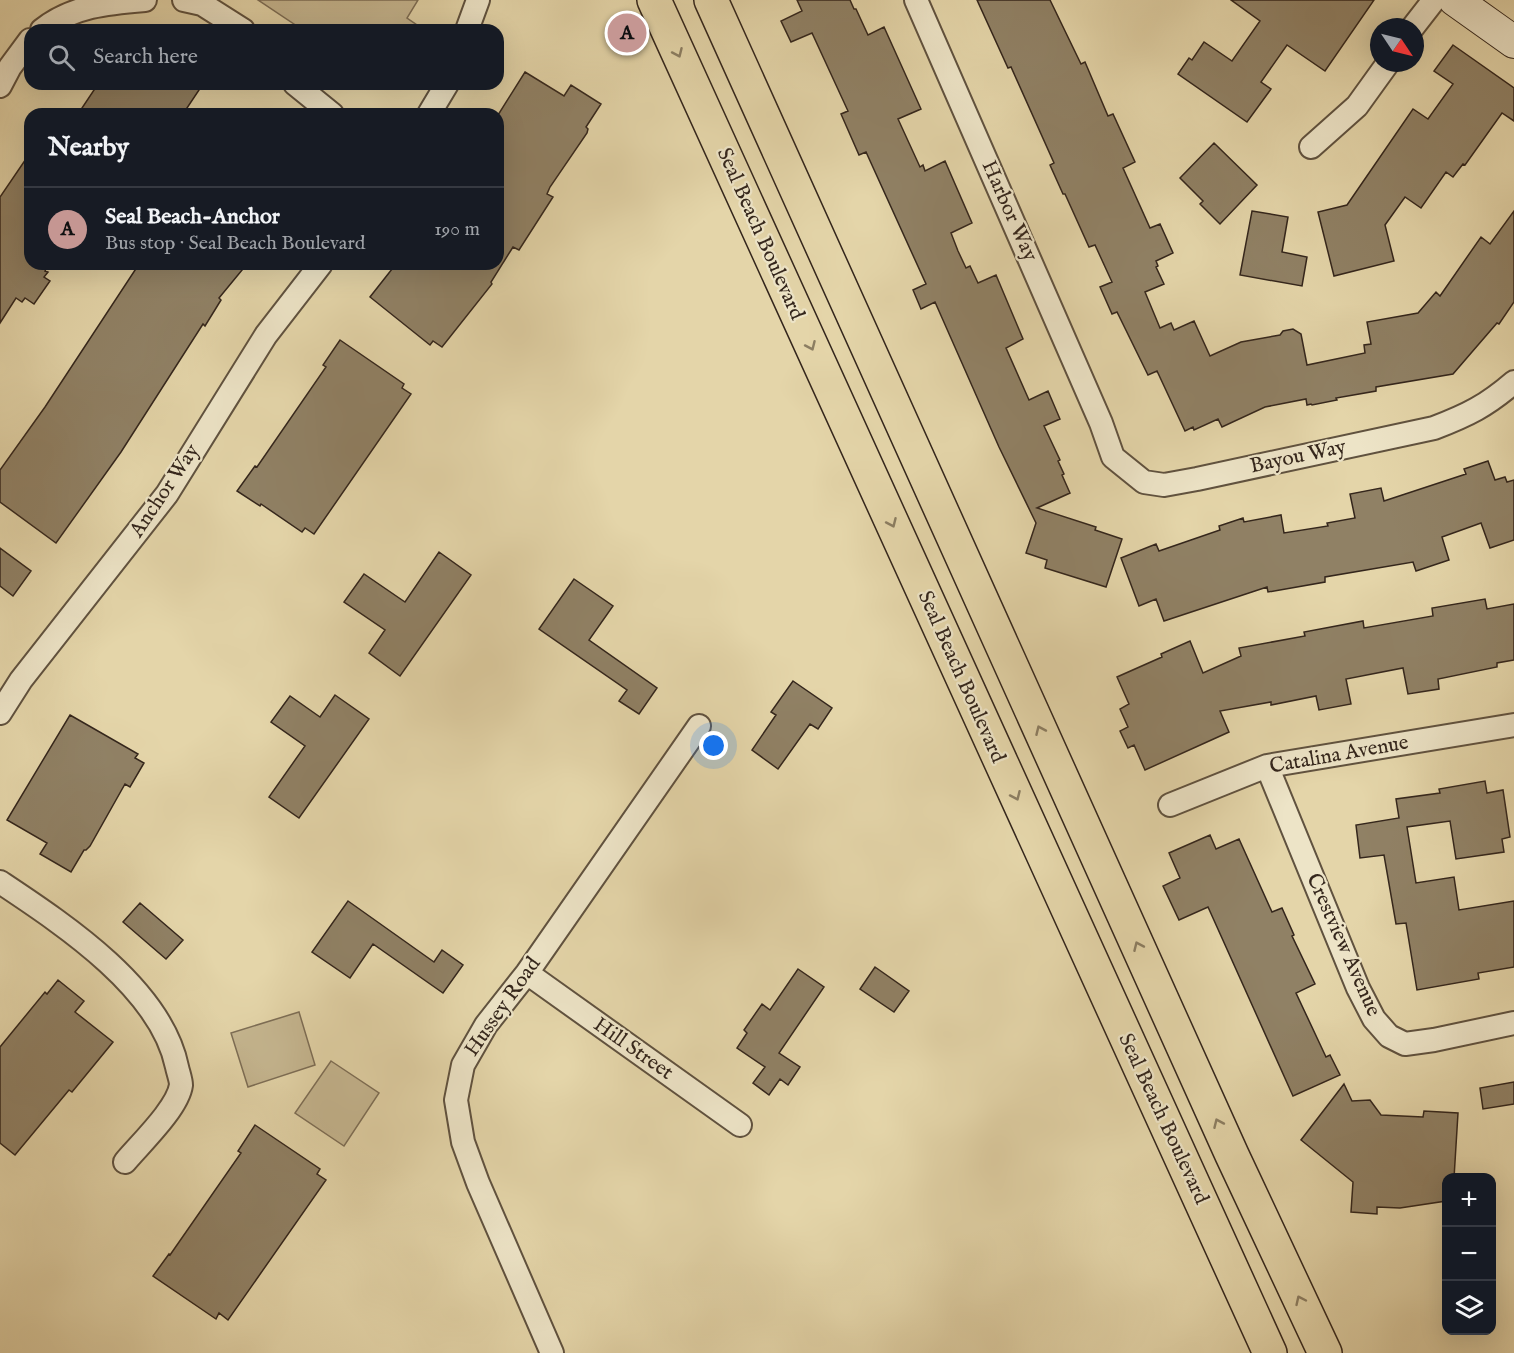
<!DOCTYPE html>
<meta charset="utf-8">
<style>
:root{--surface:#171b24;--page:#20242c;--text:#f1f3f6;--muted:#9ea1a6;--line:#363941;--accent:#c59692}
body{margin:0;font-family:"IM FELL English",serif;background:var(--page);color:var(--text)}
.controls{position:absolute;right:18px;bottom:18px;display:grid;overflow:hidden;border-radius:12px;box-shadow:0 6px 24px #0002}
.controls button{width:54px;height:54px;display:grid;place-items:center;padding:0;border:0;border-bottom:2px solid var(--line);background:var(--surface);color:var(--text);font:30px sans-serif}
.compass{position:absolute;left:1370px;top:18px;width:54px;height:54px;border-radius:50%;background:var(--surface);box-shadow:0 6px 24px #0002;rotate:125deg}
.you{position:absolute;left:714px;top:746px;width:21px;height:21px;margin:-15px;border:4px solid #fff;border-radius:50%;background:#1a73e8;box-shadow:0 0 0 9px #1a73e833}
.badge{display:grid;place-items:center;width:39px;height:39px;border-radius:50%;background:var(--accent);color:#111;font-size:20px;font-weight:700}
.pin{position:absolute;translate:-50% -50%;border:3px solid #fff;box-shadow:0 2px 6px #0006}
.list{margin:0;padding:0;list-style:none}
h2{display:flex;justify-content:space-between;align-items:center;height:78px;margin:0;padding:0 24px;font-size:26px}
h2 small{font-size:20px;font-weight:400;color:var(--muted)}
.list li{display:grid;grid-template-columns:39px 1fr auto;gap:18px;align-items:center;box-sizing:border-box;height:84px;padding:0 24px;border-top:2px solid var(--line)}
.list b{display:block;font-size:22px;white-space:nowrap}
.list p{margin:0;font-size:20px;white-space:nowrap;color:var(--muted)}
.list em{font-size:20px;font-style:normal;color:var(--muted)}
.icon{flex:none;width:33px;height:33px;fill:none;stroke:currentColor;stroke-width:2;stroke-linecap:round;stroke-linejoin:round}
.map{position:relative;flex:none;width:1514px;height:1353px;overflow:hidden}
.search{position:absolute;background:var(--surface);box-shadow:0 6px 24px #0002;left:24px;top:24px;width:480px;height:66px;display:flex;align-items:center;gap:15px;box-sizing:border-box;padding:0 21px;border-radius:18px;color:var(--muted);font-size:22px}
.panel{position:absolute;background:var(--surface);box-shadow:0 6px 24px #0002;left:24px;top:108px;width:480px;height:162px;border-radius:18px}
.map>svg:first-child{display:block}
.green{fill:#c6b791;stroke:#7d6e56;stroke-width:1.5}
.building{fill:#908165;stroke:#34261c;stroke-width:1.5}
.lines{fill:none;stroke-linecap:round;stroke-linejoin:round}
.street-casing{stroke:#60523f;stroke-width:26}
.secondary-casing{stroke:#34261c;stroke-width:34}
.primary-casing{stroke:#34261c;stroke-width:36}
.street{stroke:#ede4c7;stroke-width:22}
.secondary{stroke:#ede4c7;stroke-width:32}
.primary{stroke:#e4d5a9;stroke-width:33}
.oneway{stroke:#8c7e62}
.labels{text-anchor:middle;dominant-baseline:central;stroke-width:4.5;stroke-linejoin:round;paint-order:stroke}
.street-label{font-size:21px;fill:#34261c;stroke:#ede4c7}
</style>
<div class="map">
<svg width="1514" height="1353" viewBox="0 0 1514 1353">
<rect width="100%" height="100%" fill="#e4d5a9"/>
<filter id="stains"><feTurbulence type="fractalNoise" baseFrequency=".00333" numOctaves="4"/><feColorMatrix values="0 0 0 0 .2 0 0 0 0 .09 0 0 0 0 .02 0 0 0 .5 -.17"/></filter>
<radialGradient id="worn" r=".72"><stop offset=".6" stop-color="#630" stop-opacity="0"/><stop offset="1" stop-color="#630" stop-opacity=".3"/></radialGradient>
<!-- green -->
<path class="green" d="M 258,0 L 418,0 L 407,18 L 417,25 L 413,30 L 303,30 Z
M 299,1012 L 315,1065 L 248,1087 L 231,1033 Z
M 331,1061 L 379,1093 L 344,1146 L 295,1113 Z"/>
<!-- building -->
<path class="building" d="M 797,0 L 850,0 L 854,9 L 856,9 L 868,35 L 884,27 L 921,109 L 898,119 L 920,167 L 923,165 L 925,171 L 945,161 L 972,223 L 951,233 L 958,251 L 966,268 L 970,266 L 978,283 L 996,275 L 1023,339 L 1006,348 L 1029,400 L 1048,391 L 1060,419 L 1044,426 L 1060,460 L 1058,461 L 1064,474 L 1062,475 L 1070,493 L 1037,508 L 1096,527 L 1095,530 L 1122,539 L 1106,587 L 1045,568 L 1047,560 L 1026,553 L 1036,523 L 999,447 L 935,302 L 921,309 L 913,290 L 926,284 L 866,152 L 859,155 L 841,114 L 848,111 L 812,33 L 791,42 L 781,21 L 802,11 Z
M 977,0 L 1050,0 L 1081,64 L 1085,62 L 1108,116 L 1113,114 L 1135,162 L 1123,168 L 1150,228 L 1160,224 L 1173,253 L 1156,261 L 1158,266 L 1156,267 L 1164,284 L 1145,292 L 1160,328 L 1171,323 L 1174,330 L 1194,321 L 1210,356 L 1241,342 L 1280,335 L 1283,331 L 1293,329 L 1301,334 L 1307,365 L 1365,353 L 1364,345 L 1371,344 L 1367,322 L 1418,313 L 1436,292 L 1440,296 L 1481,237 L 1490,244 L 1514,211 L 1514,302 L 1499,324 L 1497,323 L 1453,374 L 1376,387 L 1376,391 L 1336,398 L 1337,400 L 1312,405 L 1311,404 L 1307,405 L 1306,399 L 1265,407 L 1222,427 L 1218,419 L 1194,430 L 1193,427 L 1185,431 L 1157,371 L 1148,375 L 1117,312 L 1112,314 L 1100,287 L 1112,282 L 1095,245 L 1089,247 L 1065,194 L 1063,194 L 1050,165 L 1054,163 L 1011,67 L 1008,68 Z
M 1231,0 L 1374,0 L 1325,71 L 1287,45 L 1261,82 L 1271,89 L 1247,122 L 1178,74 L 1189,58 L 1192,60 L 1204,42 L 1232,61 L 1260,21 Z
M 1453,45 L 1514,88 L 1514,121 L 1502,113 L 1465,165 L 1463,164 L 1453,177 L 1446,172 L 1421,208 L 1405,197 L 1385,225 L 1394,261 L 1334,276 L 1318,212 L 1347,205 L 1413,109 L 1428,119 L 1453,84 L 1434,71 Z
M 525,72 L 564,96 L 571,85 L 601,104 L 586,127 L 588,129 L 587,133 L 550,187 L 547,194 L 553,197 L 519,250 L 513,247 L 491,282 L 492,284 L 442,347 L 433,341 L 430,345 L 370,297 L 396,264 L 498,264 L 498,115 Z
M 98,84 L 203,84 L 183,114 L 78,114 Z
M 1214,143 L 1257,185 L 1220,224 L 1200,204 L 1203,201 L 1180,178 Z
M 30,153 L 30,264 L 49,264 L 45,271 L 48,272 L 44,277 L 50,281 L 34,304 L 25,298 L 22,302 L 16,298 L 0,323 L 0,197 Z
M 1252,211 L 1288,217 L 1282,252 L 1307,257 L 1302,286 L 1240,275 Z
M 139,264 L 247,264 L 219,298 L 221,300 L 205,326 L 203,324 L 121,452 L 56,543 L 0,502 L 0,470 L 45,407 Z
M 340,340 L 404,384 L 402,388 L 411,394 L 314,534 L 305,528 L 302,532 L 261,504 L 260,506 L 237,491 L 255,466 L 257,467 L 326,367 L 323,365 Z
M 1488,461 L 1495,480 L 1505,477 L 1507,482 L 1514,480 L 1514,540 L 1490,548 L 1481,523 L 1442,537 L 1449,560 L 1416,571 L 1413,562 L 1325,577 L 1325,582 L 1268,592 L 1267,587 L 1164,621 L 1156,599 L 1139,606 L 1121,558 L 1156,544 L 1159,551 L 1220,530 L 1219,526 L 1243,518 L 1244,522 L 1281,515 L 1284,533 L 1328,526 L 1327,523 L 1355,518 L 1350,494 L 1381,488 L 1384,501 L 1466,474 L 1464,469 Z
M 0,548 L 31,571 L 13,596 L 0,586 Z
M 439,552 L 471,575 L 400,676 L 369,653 L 385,630 L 344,602 L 364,574 L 405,602 Z
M 574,579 L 613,606 L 589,640 L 657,688 L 639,714 L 619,701 L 627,690 L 539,629 Z
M 1485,599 L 1487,609 L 1514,604 L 1514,660 L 1497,663 L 1497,667 L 1438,679 L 1439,689 L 1408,694 L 1403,668 L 1346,679 L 1351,704 L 1319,710 L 1316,696 L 1271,705 L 1271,702 L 1220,711 L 1229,732 L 1145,770 L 1134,745 L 1128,748 L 1120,731 L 1128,727 L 1120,709 L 1129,704 L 1117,677 L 1162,657 L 1161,654 L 1190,641 L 1203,673 L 1241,656 L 1239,648 L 1305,636 L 1304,632 L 1363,621 L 1364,628 L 1433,616 L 1432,608 Z
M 793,681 L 832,708 L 818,729 L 810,724 L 778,769 L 752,750 L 776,715 L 771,712 Z
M 335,695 L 369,719 L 299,818 L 269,797 L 305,746 L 271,722 L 290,696 L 320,717 Z
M 70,715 L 138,754 L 135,758 L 144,763 L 130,787 L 125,784 L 90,846 L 86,850 L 84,850 L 71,872 L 40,854 L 47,843 L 7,820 Z
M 1485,781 L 1487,793 L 1503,790 L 1510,837 L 1502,839 L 1504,852 L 1456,859 L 1450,821 L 1407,827 L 1416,883 L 1454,877 L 1459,910 L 1514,901 L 1514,967 L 1478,973 L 1479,979 L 1417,990 L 1406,923 L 1396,924 L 1384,855 L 1360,858 L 1356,825 L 1399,818 L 1396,799 L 1440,793 L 1439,789 Z
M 1210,835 L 1216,849 L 1239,839 L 1272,912 L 1282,908 L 1294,935 L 1292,936 L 1315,984 L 1296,993 L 1326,1057 L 1330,1055 L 1340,1075 L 1293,1096 L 1208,907 L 1179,920 L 1163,886 L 1180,878 L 1169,853 Z
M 348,901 L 434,962 L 442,950 L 463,965 L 443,993 L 373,944 L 350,978 L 312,952 Z
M 140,903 L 183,940 L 166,959 L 123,922 Z
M 875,967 L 909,991 L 894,1012 L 860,989 Z
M 798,969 L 824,987 L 779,1053 L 800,1067 L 788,1085 L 780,1079 L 769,1095 L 753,1083 L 765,1067 L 737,1048 L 747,1033 L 744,1030 L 762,1004 L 770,1010 Z
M 58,980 L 84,1001 L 75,1012 L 113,1042 L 72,1092 L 69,1090 L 15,1155 L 0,1143 L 0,1047 L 45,992 L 47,994 Z
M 1514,1082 L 1514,1104 L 1483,1109 L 1480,1088 Z
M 1344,1084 L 1352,1101 L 1370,1100 L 1381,1115 L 1423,1117 L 1424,1111 L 1458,1113 L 1454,1178 L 1446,1178 L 1446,1201 L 1400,1208 L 1377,1207 L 1377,1214 L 1351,1212 L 1353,1182 L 1301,1140 Z
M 255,1125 L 320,1169 L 317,1174 L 326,1180 L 228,1320 L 219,1313 L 216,1319 L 153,1276 L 169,1254 L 170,1255 L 241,1153 L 238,1151 Z"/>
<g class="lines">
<defs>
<path id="street" d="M 184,0 L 202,4 L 243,30
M 916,0 L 1101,423 L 1113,457 L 1144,482 L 1164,485 L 1197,479 L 1434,428 C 1468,415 1486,406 1514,382
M 1413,27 L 1434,0
M 42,30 C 72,6 108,3 145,0
M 467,30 L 478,0
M 295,84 L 332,114
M 0,86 L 10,67 L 30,40
M 429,114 L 447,84
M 1311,147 L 1357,106 L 1388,63
M 0,713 L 21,680 L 167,494 L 266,335 L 321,264
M 1267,766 L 1358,988 L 1374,1019 L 1389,1036 L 1405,1044 L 1434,1040 L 1514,1023
M 1170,805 L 1267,766 L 1514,725
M 0,882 C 63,924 161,988 177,1067 C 178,1072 181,1080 181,1085 C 178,1108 140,1144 125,1162
M 527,973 L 740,1125
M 552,1353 L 478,1183 L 463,1142 L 456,1100 L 463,1065 L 486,1025 L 527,973 L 699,726"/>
<path id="secondary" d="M 1455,0 L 1514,42"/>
<path id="primary" d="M 654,0 L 1270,1353
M 711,0 L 1232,1155 L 1325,1353"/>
</defs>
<!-- street casing -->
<use href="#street" class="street-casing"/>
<!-- secondary casing -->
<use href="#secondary" class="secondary-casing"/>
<!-- primary casing -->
<use href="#primary" class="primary-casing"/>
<!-- street -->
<use href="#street" class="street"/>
<!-- secondary -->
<use href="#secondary" class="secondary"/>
<!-- primary -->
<use href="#primary" class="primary"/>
</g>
<!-- one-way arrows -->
<defs><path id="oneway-chevron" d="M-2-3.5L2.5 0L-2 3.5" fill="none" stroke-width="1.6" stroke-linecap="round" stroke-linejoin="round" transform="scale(1.5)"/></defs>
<g class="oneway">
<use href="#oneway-chevron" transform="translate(678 53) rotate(66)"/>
<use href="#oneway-chevron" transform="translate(811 346) rotate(66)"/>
<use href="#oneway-chevron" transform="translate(892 523) rotate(66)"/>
<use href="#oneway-chevron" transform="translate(1040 730) rotate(-114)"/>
<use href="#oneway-chevron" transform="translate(1016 796) rotate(66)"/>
<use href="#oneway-chevron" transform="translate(1138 946) rotate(-114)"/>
<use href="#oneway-chevron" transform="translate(1218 1123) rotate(-114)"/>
<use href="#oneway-chevron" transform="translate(1300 1300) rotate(-115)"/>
</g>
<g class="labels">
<!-- street labels -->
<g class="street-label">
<text transform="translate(1009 211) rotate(66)">Harbor Way</text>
<text transform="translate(760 234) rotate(66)">Seal Beach Boulevard</text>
<text transform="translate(1298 457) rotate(-12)">Bayou Way</text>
<text transform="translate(165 491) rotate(-56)">Anchor Way</text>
<text transform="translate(961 677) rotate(66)">Seal Beach Boulevard</text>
<text transform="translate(1339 755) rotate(-10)">Catalina Avenue</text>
<text transform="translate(1343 945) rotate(66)">Crestview Avenue</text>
<text transform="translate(503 1007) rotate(-55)">Hussey Road</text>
<text transform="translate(633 1049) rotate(35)">Hill Street</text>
<text transform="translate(1163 1119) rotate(65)">Seal Beach Boulevard</text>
</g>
</g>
<rect width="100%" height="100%" filter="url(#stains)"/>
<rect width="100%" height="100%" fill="url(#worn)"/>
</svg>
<div class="controls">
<button>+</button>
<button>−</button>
<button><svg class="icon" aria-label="layers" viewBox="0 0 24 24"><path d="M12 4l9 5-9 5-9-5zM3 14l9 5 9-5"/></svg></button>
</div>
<svg class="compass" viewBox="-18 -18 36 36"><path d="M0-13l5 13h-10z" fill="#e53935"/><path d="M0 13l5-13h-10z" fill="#9ea1a6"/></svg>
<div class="you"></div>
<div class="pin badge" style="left:627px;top:33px">A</div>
<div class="search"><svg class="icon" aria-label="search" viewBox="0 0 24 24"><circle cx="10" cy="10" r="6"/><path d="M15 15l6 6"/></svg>Search here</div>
<section class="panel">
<h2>Nearby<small></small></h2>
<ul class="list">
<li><span class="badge">A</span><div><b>Seal Beach-Anchor</b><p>Bus stop · Seal Beach Boulevard</p></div><em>190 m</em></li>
</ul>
</section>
</div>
